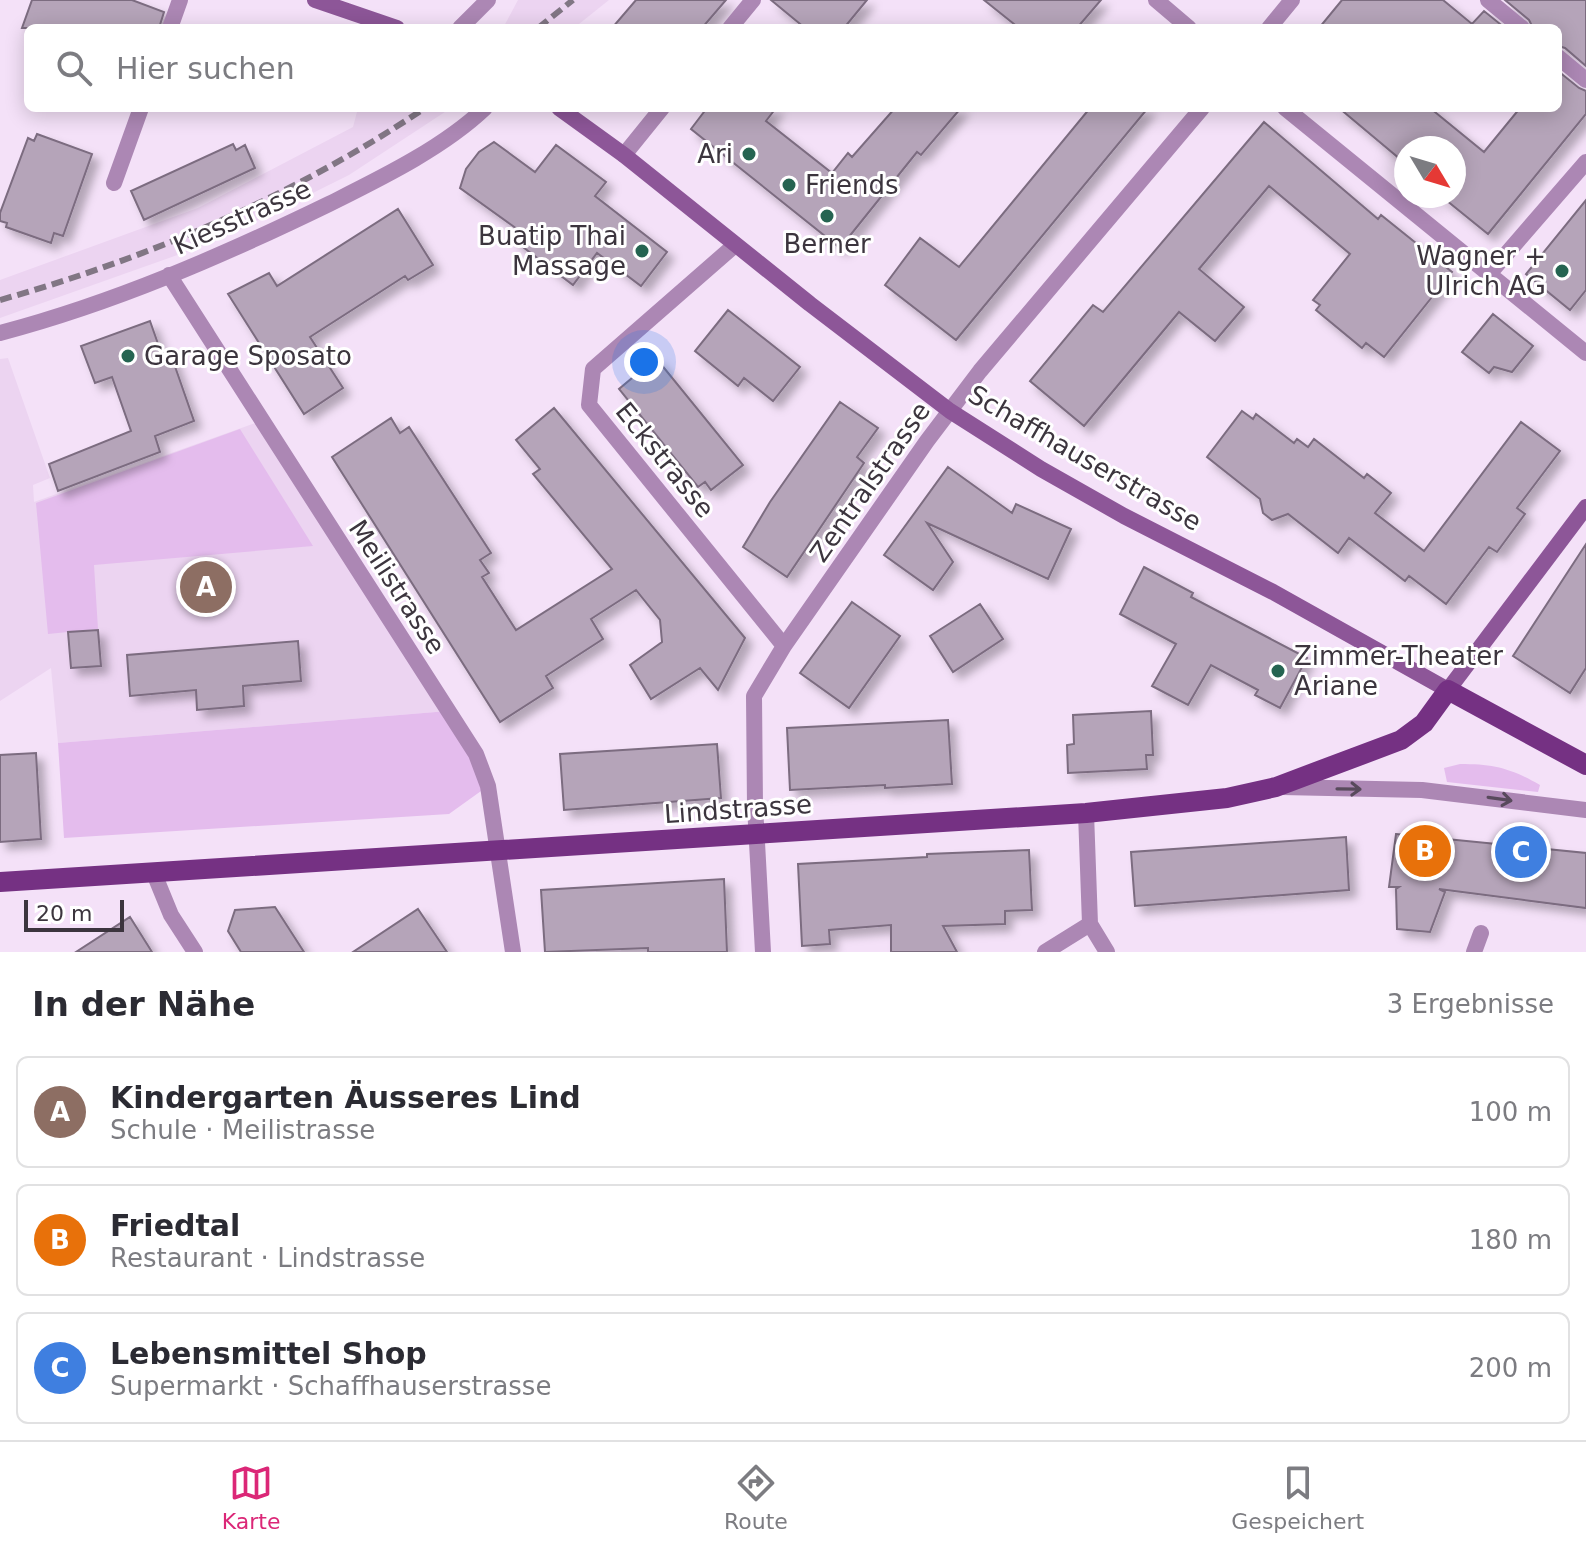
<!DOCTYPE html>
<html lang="de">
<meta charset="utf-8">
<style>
:root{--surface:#fff;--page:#f2f2f3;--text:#2b2b33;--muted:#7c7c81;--line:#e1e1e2;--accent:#db2777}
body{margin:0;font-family:"DejaVu Sans",sans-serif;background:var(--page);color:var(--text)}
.compass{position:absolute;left:1394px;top:136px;width:72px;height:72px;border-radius:50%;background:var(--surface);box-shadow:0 4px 20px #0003;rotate:128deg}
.scale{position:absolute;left:24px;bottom:20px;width:100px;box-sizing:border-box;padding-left:8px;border:4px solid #3c353e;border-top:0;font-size:22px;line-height:28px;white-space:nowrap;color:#3c353e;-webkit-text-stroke:6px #fff;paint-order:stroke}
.you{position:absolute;left:644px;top:362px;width:28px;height:28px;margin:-20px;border:6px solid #fff;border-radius:50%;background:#1a73e8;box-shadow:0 0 0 12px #1a73e833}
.badge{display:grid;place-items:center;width:52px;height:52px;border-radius:50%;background:var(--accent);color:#fff;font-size:26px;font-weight:700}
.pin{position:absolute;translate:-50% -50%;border:4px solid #fff;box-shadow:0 2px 8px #0006}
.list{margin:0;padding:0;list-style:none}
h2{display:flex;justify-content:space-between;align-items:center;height:104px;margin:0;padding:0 32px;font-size:34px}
h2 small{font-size:26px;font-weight:400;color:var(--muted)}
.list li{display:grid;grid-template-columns:52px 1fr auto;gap:24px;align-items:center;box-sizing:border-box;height:112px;margin:0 16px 16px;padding:0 16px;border:2px solid var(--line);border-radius:12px}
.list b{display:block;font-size:30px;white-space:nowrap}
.list p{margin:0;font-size:26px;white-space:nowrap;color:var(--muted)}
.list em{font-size:26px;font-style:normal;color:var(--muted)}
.icon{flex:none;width:44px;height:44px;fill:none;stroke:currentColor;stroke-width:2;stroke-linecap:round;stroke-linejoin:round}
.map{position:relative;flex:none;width:1586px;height:952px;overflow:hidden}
.search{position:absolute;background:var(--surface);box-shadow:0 4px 20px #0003;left:24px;right:24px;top:24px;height:88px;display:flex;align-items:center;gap:20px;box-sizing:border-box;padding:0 28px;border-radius:12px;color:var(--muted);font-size:30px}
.sheet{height:488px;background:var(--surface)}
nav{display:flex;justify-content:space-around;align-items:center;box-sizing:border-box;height:112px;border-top:2px solid var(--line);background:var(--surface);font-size:22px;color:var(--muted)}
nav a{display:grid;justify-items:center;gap:4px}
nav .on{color:var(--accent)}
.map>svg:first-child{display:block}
.built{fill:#ecd4f1}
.green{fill:#e4bced}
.building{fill:#b5a4b9;stroke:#7c6c80;stroke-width:2;filter:url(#shadow)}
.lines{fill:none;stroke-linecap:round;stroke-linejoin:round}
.lane{stroke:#ac87b4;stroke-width:16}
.street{stroke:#ac87b4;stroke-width:16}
.secondary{stroke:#8d5698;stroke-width:16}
.primary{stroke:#753183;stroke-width:20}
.rail{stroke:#817684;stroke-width:6;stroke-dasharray:12 6;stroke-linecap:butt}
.oneway{stroke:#584a5c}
.poi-dot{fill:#256451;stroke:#fff;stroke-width:3}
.labels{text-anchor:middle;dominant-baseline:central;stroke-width:6;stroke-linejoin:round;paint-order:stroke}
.poi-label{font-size:26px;fill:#3c353e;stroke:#fff;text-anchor:end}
.street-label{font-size:26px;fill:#3c353e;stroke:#fff}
</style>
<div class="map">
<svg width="1586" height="952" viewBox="0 0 1586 952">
<defs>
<filter id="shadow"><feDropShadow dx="7" dy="7" stdDeviation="4" flood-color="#0004"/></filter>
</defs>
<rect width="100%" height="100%" fill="#f4e1f8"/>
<!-- built -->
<path class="built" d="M 518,0 L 609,0 L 574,28 L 503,28 Z
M 358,108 L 451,108 L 349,175 L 214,242 L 0,318 L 0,280 L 198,208 L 353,127 Z
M 8,358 L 50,478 L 33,485 L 34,502 L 261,421 L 448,711 L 58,743 L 51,668 L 0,701 L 0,359 Z"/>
<!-- green -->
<path class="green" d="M 240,429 L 313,546 L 94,565 L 98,629 L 48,634 L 36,503 Z
M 448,711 L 488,786 L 449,814 L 64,838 L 58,743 Z
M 1460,764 C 1494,764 1510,768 1540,785 L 1538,792 L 1447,782 L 1444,768 Z"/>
<!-- building -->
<path class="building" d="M 32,0 L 132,0 L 164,12 L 159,28 L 22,28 Z
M 636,0 L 726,0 L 702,28 L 612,28 Z
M 771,0 L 867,0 L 844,28 L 805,28 Z
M 984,0 L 1101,0 L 1077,28 L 1019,28 Z
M 1342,0 L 1443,0 L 1472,24 L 1484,11 L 1505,28 L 1319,28 Z
M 1505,0 L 1586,0 L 1586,66 L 1565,48 L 1558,46 L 1558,28 L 1533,28 L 1529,20 Z
M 1558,71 L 1579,88 L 1586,91 L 1586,114 L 1488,234 L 1441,196 L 1454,196 L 1454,148 L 1406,148 L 1406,164 L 1339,108 L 1430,108 L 1484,152 L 1520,108 L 1558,108 Z
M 707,108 L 776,108 L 766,121 L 832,173 L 848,153 L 852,157 L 895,108 L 961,108 L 921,155 L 917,152 L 840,248 L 691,129 Z
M 1090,108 L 1148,108 L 956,340 L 885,285 L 920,238 L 959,267 Z
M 1264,122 L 1378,219 L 1381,215 L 1452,272 L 1384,357 L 1366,343 L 1362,348 L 1316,310 L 1320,305 L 1313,300 L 1350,254 L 1269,186 L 1199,269 L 1244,307 L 1215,341 L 1179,312 L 1084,426 L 1030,381 L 1093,305 L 1103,312 Z
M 37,134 L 92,154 L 63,236 L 54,233 L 51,243 L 6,227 L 7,223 L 0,221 L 0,213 L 28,138 L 34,141 Z
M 494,142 L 535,172 L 556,145 L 606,182 L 595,196 L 667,252 L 641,286 L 597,253 L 573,285 L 511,238 L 517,229 L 460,188 L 466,169 L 479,152 Z
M 233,144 L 236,150 L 245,145 L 255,168 L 144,220 L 131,191 Z
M 1586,200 L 1586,290 L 1570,310 L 1526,274 Z
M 398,209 L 433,265 L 408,280 L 405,276 L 310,337 L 343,388 L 304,414 L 228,294 L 269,273 L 277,286 Z
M 728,310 L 800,367 L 773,401 L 744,378 L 738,386 L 695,351 Z
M 1493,314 L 1533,346 L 1512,372 L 1494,367 L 1489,373 L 1462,352 Z
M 150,321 L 163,358 L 171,355 L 194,421 L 155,436 L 160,452 L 58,491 L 49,464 L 131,431 L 112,377 L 95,383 L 81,346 Z
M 656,358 L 743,465 L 711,490 L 705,482 L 698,487 L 619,389 Z
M 840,402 L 878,428 L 857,457 L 864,463 L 787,577 L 743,547 L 770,502 Z
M 554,408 L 745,638 L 718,690 L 700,668 L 651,699 L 630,665 L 662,642 L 660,620 L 636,590 L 591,619 L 603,639 L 546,676 L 553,688 L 500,722 L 332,457 L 391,418 L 400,433 L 409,427 L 491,553 L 480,560 L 489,573 L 482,577 L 516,630 L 612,569 L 533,474 L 540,469 L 516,440 Z
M 1242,411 L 1253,419 L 1256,414 L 1294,443 L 1297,439 L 1308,447 L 1314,439 L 1364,478 L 1367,474 L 1391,493 L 1375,513 L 1424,551 L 1521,422 L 1560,451 L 1517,508 L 1525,514 L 1497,552 L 1489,547 L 1446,604 L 1409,576 L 1405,581 L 1349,538 L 1338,553 L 1288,514 L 1272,520 L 1263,513 L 1260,499 L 1207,457 Z
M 948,467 L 1012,513 L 1016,504 L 1071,529 L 1048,579 L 927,523 L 953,562 L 933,590 L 884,555 Z
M 1586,544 L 1586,668 L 1570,693 L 1513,656 Z
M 1144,567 L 1193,593 L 1191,597 L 1307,658 L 1280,708 L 1255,695 L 1258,690 L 1211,665 L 1188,705 L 1152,686 L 1176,644 L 1120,614 Z
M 852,602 L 900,636 L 849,708 L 800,673 Z
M 980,604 L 1003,639 L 953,672 L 930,636 Z
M 98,630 L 101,666 L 71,668 L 68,632 Z
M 298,641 L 301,681 L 243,686 L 244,706 L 197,710 L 196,690 L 130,696 L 127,655 Z
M 1151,711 L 1153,755 L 1146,755 L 1147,769 L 1068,773 L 1067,745 L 1074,744 L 1073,715 Z
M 948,720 L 952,784 L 885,788 L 885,785 L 790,790 L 787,728 Z
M 717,744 L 721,798 L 564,810 L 560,754 Z
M 36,753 L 41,839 L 0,842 L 0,755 Z
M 1396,834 L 1586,853 L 1586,908 L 1439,889 L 1445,892 L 1430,932 L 1397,929 L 1396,889 L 1399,887 L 1389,887 Z
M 1346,837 L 1349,890 L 1135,906 L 1131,852 Z
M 1029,850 L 1032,910 L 1005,911 L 1005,924 L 943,926 L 957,952 L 891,952 L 891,925 L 829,930 L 830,944 L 802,946 L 798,864 L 927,857 L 927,854 Z
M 724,879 L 727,952 L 648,952 L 648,948 L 545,952 L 541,890 Z
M 275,907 L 304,952 L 241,952 L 228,931 L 235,910 Z
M 418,909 L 447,952 L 353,952 Z
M 130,917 L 152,952 L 76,952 Z"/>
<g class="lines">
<!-- lane -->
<path class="lane" d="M 170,28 L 180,0
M 114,183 L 141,108
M 1282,787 L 1422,790 L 1586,810
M 1474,952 L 1481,933"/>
<!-- street -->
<path class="street" d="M 1156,0 L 1189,28
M 1488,0 L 1522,28
M 460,28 L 488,0
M 730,28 L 753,0
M 1269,28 L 1292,0
M 1558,57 L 1586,80
M 1285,108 L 1586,353
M 624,155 L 662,108
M 735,245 L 593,369 L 589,405 L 784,646
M 1489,274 L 1586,162
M 169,275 L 476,754 L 488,786 L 513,952
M 0,333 C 114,303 224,255 329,204 C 381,178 443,148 485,108
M 153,871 L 171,915 L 195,952
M 1090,924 L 1107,952
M 763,952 L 755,806 L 754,696 L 784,646 L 927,441 L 980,371 L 1202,108
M 1045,952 L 1090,924 L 1086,813"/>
<!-- secondary -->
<path class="secondary" d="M 315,0 L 397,28
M 559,108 L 624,155 L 810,304 L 950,411 L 1041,469 L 1124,516 L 1273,592 L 1448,690 L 1586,507"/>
<!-- primary -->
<path class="primary" d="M 0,882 L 1086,813 L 1227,798 L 1276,787 L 1401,740 L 1424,723 L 1448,690 L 1586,765"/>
<!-- rail -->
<path class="rail" d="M 538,28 L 573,0
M 0,300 C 149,258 296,195 425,108"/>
</g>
<!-- one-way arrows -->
<defs><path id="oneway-shaft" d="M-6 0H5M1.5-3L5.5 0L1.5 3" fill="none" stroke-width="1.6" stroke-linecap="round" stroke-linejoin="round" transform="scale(2)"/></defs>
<g class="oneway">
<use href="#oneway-shaft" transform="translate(1349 789) rotate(1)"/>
<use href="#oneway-shaft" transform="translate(1500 799) rotate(8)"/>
</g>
<!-- markers -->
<g class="poi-dot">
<circle cx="749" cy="154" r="8"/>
<circle cx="789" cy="185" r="8"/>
<circle cx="827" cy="216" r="8"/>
<circle cx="642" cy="251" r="8"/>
<circle cx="1562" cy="271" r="8"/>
<circle cx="128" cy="356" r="8"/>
<circle cx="1278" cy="671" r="8"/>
</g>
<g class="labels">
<!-- poi labels -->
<g class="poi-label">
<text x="733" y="154">Ari</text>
<text x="805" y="185" text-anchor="start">Friends</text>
<text x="626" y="236">Buatip Thai<tspan x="626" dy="30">Massage</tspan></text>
<text x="827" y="244" text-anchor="middle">Berner</text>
<text x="1546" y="256">Wagner +<tspan x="1546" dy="30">Ulrich AG</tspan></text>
<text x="144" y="356" text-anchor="start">Garage Sposato</text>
<text x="1294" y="656" text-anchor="start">Zimmer-Theater<tspan x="1294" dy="30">Ariane</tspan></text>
</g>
<!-- street labels -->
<g class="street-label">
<text transform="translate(242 217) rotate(-24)">Kiesstrasse</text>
<text transform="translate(1085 458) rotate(30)">Schaffhauserstrasse</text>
<text transform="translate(665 460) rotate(51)">Eckstrasse</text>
<text transform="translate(870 482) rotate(-55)">Zentralstrasse</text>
<text transform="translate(397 587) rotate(57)">Meilistrasse</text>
<text transform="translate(738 809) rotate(-4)">Lindstrasse</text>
</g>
</g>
</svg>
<svg class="compass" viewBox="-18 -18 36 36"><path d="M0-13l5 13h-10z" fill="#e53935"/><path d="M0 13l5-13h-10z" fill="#7c7c81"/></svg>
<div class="scale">20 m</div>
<div class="you"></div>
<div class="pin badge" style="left:206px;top:587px;background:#8d6e63">A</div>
<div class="pin badge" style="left:1425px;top:851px;background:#e8710a">B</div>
<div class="pin badge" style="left:1521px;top:852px;background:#3f7fe0">C</div>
<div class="search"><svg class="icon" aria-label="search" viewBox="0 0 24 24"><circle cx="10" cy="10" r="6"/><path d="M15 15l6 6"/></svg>Hier suchen</div>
</div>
<section class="sheet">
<h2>In der Nähe<small>3 Ergebnisse</small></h2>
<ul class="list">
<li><span class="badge" style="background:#8d6e63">A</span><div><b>Kindergarten Äusseres Lind</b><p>Schule · Meilistrasse</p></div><em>100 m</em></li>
<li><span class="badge" style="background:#e8710a">B</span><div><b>Friedtal</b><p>Restaurant · Lindstrasse</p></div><em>180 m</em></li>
<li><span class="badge" style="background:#3f7fe0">C</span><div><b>Lebensmittel Shop</b><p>Supermarkt · Schaffhauserstrasse</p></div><em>200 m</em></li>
</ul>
</section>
<nav>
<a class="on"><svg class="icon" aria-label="map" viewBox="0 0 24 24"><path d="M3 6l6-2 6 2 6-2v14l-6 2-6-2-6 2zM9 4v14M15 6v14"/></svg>Karte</a>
<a><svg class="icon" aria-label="directions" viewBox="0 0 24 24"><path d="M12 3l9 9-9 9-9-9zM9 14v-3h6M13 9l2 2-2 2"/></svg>Route</a>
<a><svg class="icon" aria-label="saved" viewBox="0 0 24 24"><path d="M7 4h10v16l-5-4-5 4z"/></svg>Gespeichert</a>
</nav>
